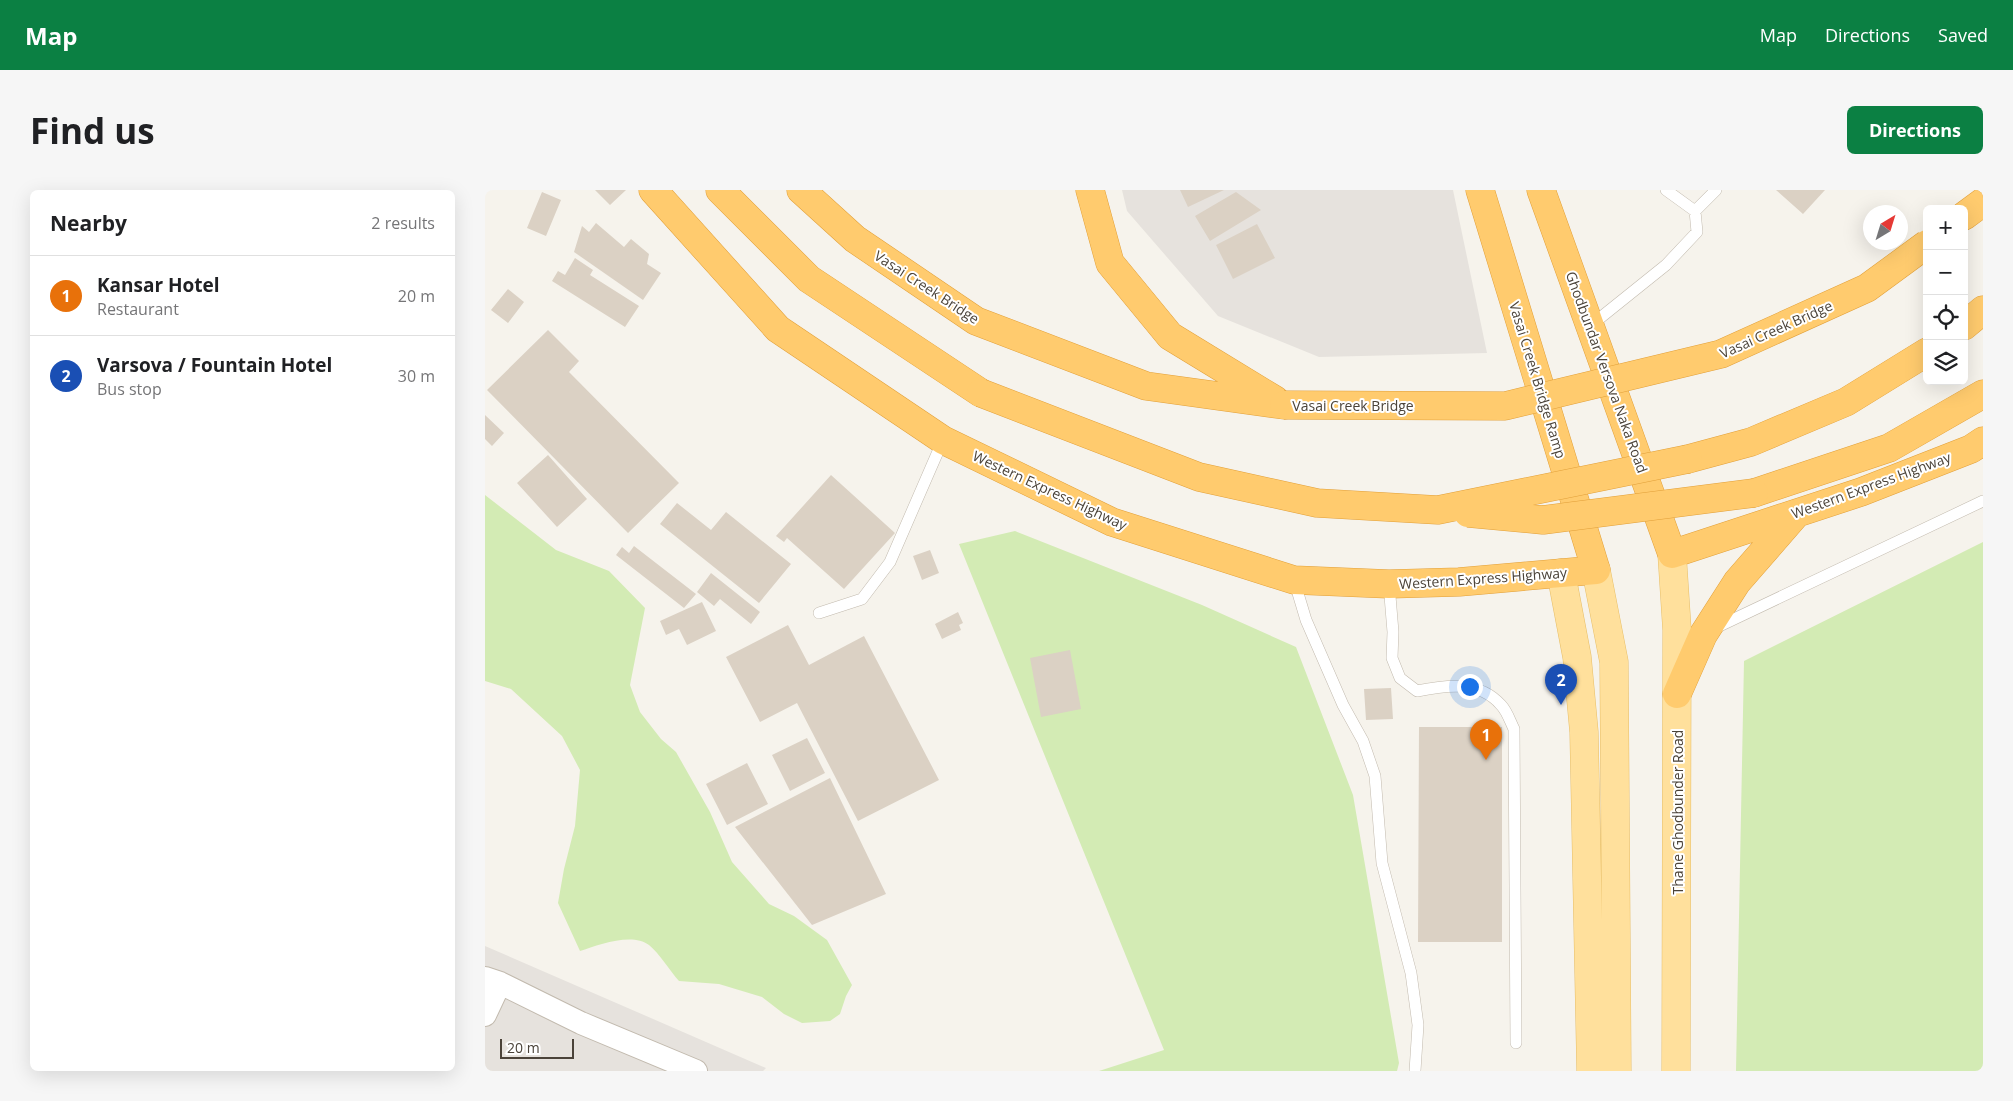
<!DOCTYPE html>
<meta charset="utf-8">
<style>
:root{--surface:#fff;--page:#f6f6f6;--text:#202124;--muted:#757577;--line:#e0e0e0;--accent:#0b8043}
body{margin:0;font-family:"Open Sans",sans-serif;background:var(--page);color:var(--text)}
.controls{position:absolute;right:15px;top:15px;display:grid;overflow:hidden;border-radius:8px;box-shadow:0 5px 20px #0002}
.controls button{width:45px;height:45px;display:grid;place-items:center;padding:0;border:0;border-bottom:1px solid var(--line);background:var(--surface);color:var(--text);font:25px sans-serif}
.compass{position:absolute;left:1378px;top:15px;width:45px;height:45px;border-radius:50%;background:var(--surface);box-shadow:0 5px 20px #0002;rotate:38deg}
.scale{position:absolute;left:15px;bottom:12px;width:74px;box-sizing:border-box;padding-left:5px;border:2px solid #4b4339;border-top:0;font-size:14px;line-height:18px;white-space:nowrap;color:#4b4339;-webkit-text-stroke:4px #fff;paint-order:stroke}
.you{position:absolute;left:984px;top:496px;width:18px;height:18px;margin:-12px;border:4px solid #fff;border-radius:50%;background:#1a73e8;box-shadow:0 0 0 8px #1a73e833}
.badge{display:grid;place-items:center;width:32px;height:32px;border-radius:50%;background:var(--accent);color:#fff;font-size:16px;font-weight:700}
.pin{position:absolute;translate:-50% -41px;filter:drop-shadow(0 1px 2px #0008)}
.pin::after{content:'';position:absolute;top:26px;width:18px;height:15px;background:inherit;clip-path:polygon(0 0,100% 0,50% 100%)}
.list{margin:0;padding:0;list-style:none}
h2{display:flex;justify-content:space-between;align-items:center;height:65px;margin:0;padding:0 20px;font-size:21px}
h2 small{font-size:16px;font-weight:400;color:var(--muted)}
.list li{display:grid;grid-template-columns:32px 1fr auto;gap:15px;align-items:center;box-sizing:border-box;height:80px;padding:0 20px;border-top:1px solid var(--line)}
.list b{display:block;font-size:19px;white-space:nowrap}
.list p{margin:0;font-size:16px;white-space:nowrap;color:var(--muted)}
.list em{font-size:16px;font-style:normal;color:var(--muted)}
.icon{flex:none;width:28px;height:28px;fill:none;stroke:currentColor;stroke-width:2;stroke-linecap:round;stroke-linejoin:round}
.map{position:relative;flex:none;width:1498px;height:881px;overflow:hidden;border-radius:8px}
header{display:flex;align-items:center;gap:30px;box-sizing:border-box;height:70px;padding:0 25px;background:var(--accent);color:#fff}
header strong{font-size:24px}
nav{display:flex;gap:28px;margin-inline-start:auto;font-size:18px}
.intro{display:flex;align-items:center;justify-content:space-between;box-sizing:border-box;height:120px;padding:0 30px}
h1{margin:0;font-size:35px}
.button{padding:12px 22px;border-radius:8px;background:var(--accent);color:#fff;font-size:18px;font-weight:700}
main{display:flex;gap:30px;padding:0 30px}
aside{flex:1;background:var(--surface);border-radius:8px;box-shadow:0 5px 20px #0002}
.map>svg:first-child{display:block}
.industrial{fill:#e6e2dd}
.green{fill:#d3ebb4}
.building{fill:#dbd1c4}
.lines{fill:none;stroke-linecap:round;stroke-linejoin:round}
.lane-casing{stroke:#c2baae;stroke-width:12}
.street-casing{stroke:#c2baae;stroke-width:24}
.primary-casing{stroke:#e7be68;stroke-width:29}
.highway-casing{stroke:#e2a03a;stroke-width:29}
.lane{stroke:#fff;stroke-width:11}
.street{stroke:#fff;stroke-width:22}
.primary{stroke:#ffe09c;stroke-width:28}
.highway{stroke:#ffcb6e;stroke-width:28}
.highway-bridge-casing{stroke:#e2a03a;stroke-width:29;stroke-linecap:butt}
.highway-bridge{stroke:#ffcb6e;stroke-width:28}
.labels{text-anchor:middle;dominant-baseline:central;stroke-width:4;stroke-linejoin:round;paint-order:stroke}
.street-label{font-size:14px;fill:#4b4339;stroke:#fff}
</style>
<header>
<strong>Map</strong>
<nav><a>Map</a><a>Directions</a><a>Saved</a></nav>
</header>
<div class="intro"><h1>Find us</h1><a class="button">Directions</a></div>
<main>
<aside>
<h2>Nearby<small>2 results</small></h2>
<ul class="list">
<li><span class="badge" style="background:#e8710a">1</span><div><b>Kansar Hotel</b><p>Restaurant</p></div><em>20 m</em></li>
<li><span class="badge" style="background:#1a4fb4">2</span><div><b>Varsova / Fountain Hotel</b><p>Bus stop</p></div><em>30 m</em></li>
</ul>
</aside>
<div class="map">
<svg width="1498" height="881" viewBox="0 0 1498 881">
<rect width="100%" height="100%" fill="#f6f3ec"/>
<!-- industrial -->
<path class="industrial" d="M 637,0 L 968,0 L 1002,163 L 834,167 L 733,126 L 642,21 Z
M 0,756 L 281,878 L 278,881 L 0,881 Z"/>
<!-- green -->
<path class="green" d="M 0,305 L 71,360 L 124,381 L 160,418 L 145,495 L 155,522 L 176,549 L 191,562 L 225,622 L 247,672 L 284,714 L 309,726 L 342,750 L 367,795 L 361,806 L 355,824 L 345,831 L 317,833 L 299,824 L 277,807 L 234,794 L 194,791 C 185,781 174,763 164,755 C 147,742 113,755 95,761 L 73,713 L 79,679 L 90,636 L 95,580 L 77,546 L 26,499 L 0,491 Z
M 530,341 L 717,415 L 811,457 L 868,605 L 914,873 L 912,881 L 614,881 L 679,860 L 474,354 Z
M 1498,352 L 1498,881 L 1251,881 L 1259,471 Z"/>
<!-- building -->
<path class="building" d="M 110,0 L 141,0 L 125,15 Z
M 695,0 L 739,0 L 703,17 Z
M 1291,0 L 1340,0 L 1318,24 Z
M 57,2 L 76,10 L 61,46 L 42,38 Z
M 751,2 L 776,20 L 725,51 L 710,26 Z
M 111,33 L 139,57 L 146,49 L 164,64 L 162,74 L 176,83 L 158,110 L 89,62 L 97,36 L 104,42 Z
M 772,34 L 790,68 L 748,89 L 731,55 Z
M 90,68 L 108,80 L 105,85 L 154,116 L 140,137 L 67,91 L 73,81 L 80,85 Z
M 23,99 L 39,112 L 23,133 L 6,120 Z
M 63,140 L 94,171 L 84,182 L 194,293 L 143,343 L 2,200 Z
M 0,225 L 19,243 L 7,256 L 0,249 Z
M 63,265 L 102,309 L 72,337 L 32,293 Z
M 346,285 L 410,343 L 359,399 L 302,348 L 299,352 L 291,346 Z
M 192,313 L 226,340 L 241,322 L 306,374 L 274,413 L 175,334 Z
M 149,356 L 211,404 L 199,418 L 131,365 L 137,357 L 144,363 Z
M 445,360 L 454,383 L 437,390 L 428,366 Z
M 226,383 L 275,422 L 266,434 L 235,409 L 229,416 L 212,402 Z
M 217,412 L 231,441 L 202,455 L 194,439 L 181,445 L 175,431 Z
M 473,422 L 478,433 L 474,435 L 476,440 L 457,449 L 450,434 Z
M 303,435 L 324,475 L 379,446 L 454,590 L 373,631 L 312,513 L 275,532 L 241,467 Z
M 585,460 L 596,519 L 556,527 L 545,468 Z
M 906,498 L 908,529 L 881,530 L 879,499 Z
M 934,537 L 1017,537 L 1017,752 L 933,752 Z
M 322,548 L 340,583 L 305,601 L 287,565 Z
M 262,573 L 283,614 L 242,635 L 221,594 Z
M 345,588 L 401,704 L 327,735 L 250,637 Z"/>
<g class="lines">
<defs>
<path id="lane" d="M 1210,21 L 1231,0
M 1105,136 L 1181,75 L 1212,42 L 1210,21 L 1181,0
M 809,390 L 821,430 L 858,515 L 878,551 L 890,586 L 897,673 L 926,783 L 933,835 L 930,881
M 904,394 L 908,442 L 907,468 L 915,488 L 932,501 C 961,495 994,490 1016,515 C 1022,521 1025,531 1029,539 L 1031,853
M 334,423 L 377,409 L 405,372 L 458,250
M 1228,439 L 1498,311"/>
<path id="street" d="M 0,788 L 15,793 L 96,833 L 211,881
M 0,825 L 15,793"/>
<path id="primary" d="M 1187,364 L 1192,440 L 1191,881
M 1111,380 L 1129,472 L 1132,881
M 1076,383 L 1092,467 L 1099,542 L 1106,881"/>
<path id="highway" d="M 168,0 L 293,139 L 458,250 L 627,332 L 809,390 L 904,394 L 974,392 L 1111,380 L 995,0
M 235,0 L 324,89 L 496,203
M 316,0 L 370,49 L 491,131 L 661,196 L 799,215
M 605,0 L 625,73 L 685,146 L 790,210
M 1056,0 L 1187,364 L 1376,302 L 1486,259 L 1498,251
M 1479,26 L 1498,12
M 1479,136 L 1498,120
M 1203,269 L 1266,252 L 1361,212 L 1442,162
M 1269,303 L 1404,258 L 1498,204
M 1192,504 L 1218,445 L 1252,392 L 1312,323"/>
</defs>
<!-- lane casing -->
<use href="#lane" class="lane-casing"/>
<!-- street casing -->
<use href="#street" class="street-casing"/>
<!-- primary casing -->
<use href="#primary" class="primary-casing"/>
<!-- highway casing -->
<use href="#highway" class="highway-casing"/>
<!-- lane -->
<use href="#lane" class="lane"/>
<!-- street -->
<use href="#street" class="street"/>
<!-- primary -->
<use href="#primary" class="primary"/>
<!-- highway -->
<use href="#highway" class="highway"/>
<defs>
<path id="highway-bridge" d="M 496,203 L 714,287 L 832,313 L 953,320 L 1203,269
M 799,215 L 1020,216 L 1236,164 L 1382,98 L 1442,54
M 983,323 L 1058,330 L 1269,303"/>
</defs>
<!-- highway-bridge casing -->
<use href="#highway-bridge" class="highway-bridge-casing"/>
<!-- highway-bridge -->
<use href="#highway-bridge" class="highway-bridge"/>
</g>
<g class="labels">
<!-- street labels -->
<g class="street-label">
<text transform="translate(442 97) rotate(33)">Vasai Creek Bridge</text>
<text transform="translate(1291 139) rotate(-24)">Vasai Creek Bridge</text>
<text transform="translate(1122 182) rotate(70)">Ghodbundar Versova Naka Road</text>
<text transform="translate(1053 190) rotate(73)">Vasai Creek Bridge Ramp</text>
<text x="868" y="215">Vasai Creek Bridge</text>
<text transform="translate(1386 295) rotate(-20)">Western Express Highway</text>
<text transform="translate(565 300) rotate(25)">Western Express Highway</text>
<text transform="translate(998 388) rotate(-4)">Western Express Highway</text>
<text transform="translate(1192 622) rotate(-90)">Thane Ghodbunder Road</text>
</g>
</g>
</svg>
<div class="controls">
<button>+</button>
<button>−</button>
<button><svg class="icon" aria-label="locate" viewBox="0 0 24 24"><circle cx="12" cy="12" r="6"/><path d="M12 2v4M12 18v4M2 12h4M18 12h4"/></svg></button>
<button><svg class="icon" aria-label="layers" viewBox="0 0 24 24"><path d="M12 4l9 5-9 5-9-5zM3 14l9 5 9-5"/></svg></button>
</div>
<svg class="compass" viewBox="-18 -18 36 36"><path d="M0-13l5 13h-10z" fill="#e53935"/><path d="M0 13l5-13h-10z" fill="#757577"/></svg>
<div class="scale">20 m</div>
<div class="you"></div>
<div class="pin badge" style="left:1001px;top:570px;background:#e8710a">1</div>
<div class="pin badge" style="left:1076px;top:515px;background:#1a4fb4">2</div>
</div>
</main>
